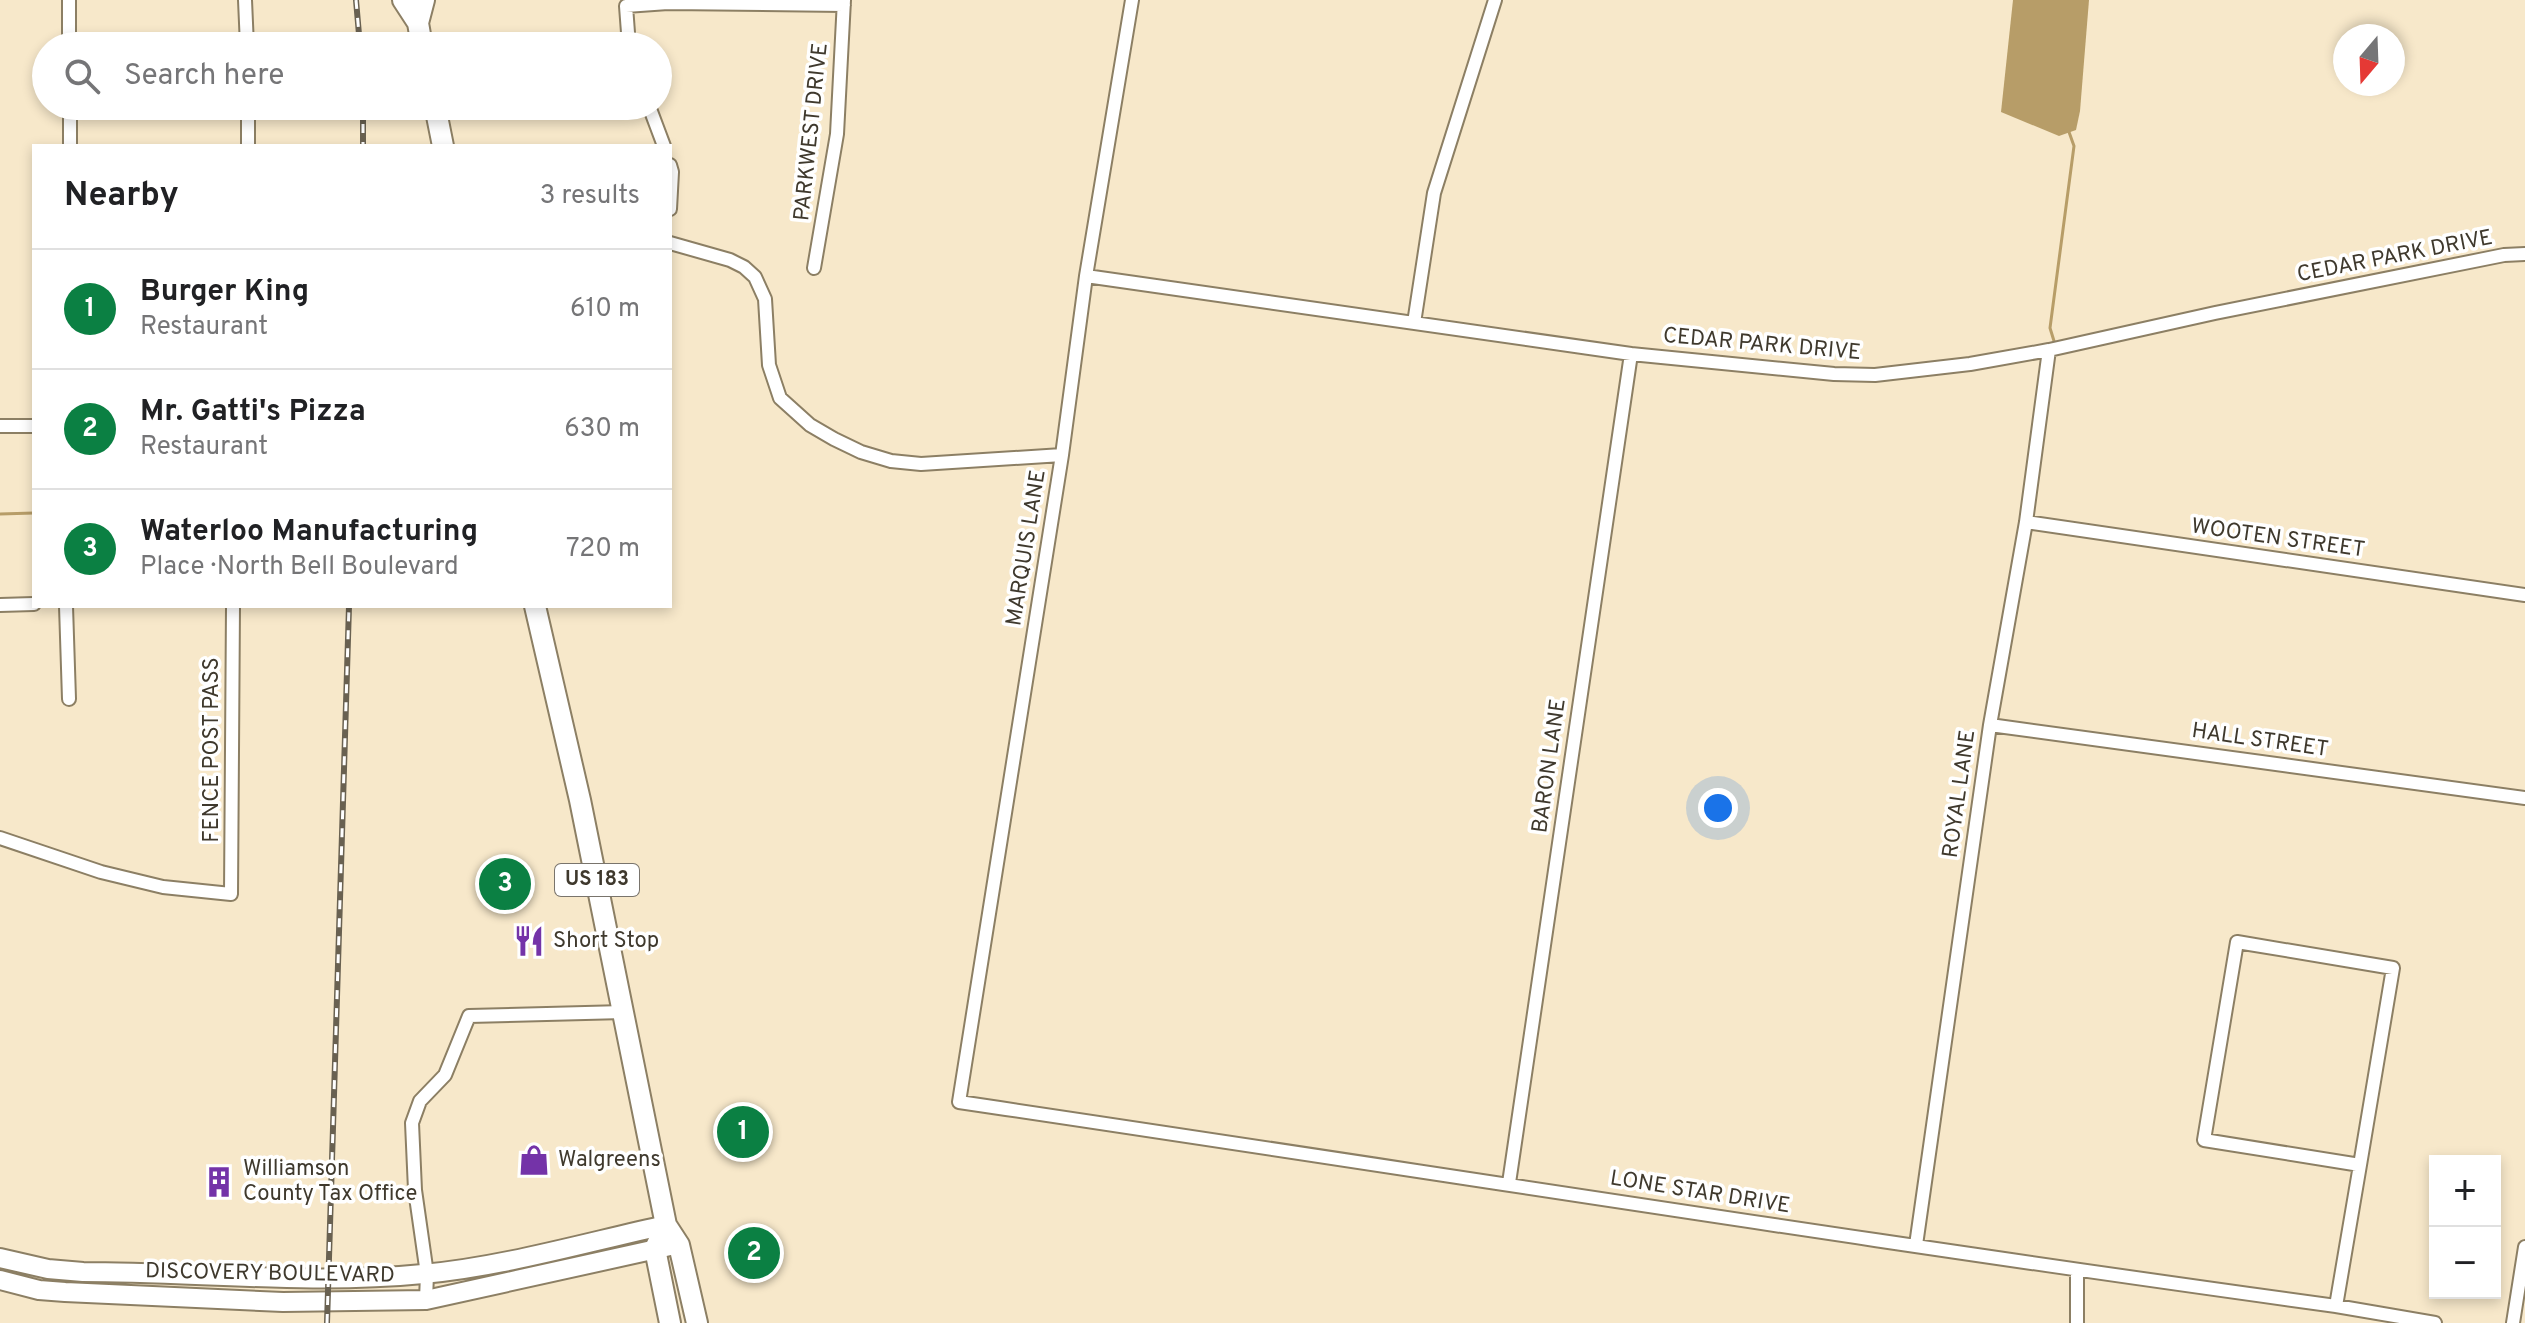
<!DOCTYPE html>
<meta charset="utf-8">
<style>
:root{--surface:#fff;--page:#f2f2f2;--text:#202124;--muted:#757577;--line:#e0e0e0;--accent:#0b8043}
body{margin:0;font-family:Overpass,sans-serif;background:var(--page);color:var(--text)}
.controls{position:absolute;right:24px;bottom:24px;display:grid;overflow:hidden;border-radius:0px;box-shadow:0 4px 12px #0003}
.controls button{width:72px;height:72px;display:grid;place-items:center;padding:0;border:0;border-bottom:2px solid var(--line);background:var(--surface);color:var(--text);font:40px sans-serif}
.compass{position:absolute;left:2333px;top:24px;width:72px;height:72px;border-radius:50%;background:var(--surface);box-shadow:0 4px 12px #0003;rotate:199deg}
.you{position:absolute;left:1718px;top:808px;width:28px;height:28px;margin:-20px;border:6px solid #fff;border-radius:50%;background:#1a73e8;box-shadow:0 0 0 12px #1a73e833}
.badge{display:grid;place-items:center;width:52px;height:52px;border-radius:50%;background:var(--accent);color:#fff;font-size:26px;font-weight:700}
.pin{position:absolute;translate:-50% -50%;border:4px solid #fff;box-shadow:0 2px 8px #0006}
.list{margin:0;padding:0;list-style:none}
h2{display:flex;justify-content:space-between;align-items:center;height:104px;margin:0;padding:0 32px;font-size:34px}
h2 small{font-size:26px;font-weight:400;color:var(--muted)}
.list li{display:grid;grid-template-columns:52px 1fr auto;gap:24px;align-items:center;box-sizing:border-box;height:120px;padding:0 32px;border-top:2px solid var(--line)}
.list b{display:block;font-size:30px;white-space:nowrap}
.list p{margin:0;font-size:26px;white-space:nowrap;color:var(--muted)}
.list em{font-size:26px;font-style:normal;color:var(--muted)}
.icon{flex:none;width:44px;height:44px;fill:none;stroke:currentColor;stroke-width:2;stroke-linecap:round;stroke-linejoin:round}
.map{position:relative;flex:none;width:2525px;height:1323px;overflow:hidden}
.search{position:absolute;background:var(--surface);box-shadow:0 4px 12px #0003;left:32px;top:32px;width:640px;height:88px;display:flex;align-items:center;gap:20px;box-sizing:border-box;padding:0 28px;border-radius:44px;color:var(--muted);font-size:30px}
.panel{position:absolute;background:var(--surface);box-shadow:0 4px 12px #0003;left:32px;top:144px;width:640px;height:464px;border-radius:0px}
.map>svg:first-child{display:block}
.water{fill:#b79d68}
.lines{fill:none;stroke-linecap:round;stroke-linejoin:round}
.stream{stroke:#b79d68;stroke-width:3}
.street-casing{stroke:#8c7f64;stroke-width:16}
.secondary-casing{stroke:#8c7f64;stroke-width:22}
.primary-casing{stroke:#8c7f64;stroke-width:24}
.street{stroke:#fff;stroke-width:12}
.secondary{stroke:#fff;stroke-width:18}
.primary{stroke:#fff;stroke-width:20}
.rail-casing{stroke:#696151;stroke-width:6}
.rail{stroke:#fff;stroke-width:3;stroke-dasharray:9;stroke-linecap:butt}
.labels{text-anchor:middle;dominant-baseline:central;stroke-width:7;stroke-linejoin:round;paint-order:stroke}
.shield{fill:#fff;stroke:#79746c;stroke-width:2}
.shield-label{font-size:20px;font-weight:bold;fill:#3f392d}
.street-label{font-size:22px;fill:#3f392d;stroke:#fff}
.poi-label{font-size:22px;fill:#3f392d;stroke:#fff;text-anchor:start}
</style>
<div class="map">
<svg width="2525" height="1323" viewBox="0 0 2525 1323">
<rect width="100%" height="100%" fill="#f7e8ca"/>
<!-- water -->
<path class="water" d="M 2013,0 L 2089,0 L 2080,111 L 2076,130 L 2059,136 L 2001,112 Z"/>
<g class="lines">
<!-- stream -->
<path class="stream" d="M 2054,341 L 2050,328 L 2074,146 L 2069,132
M 0,514 L 34,513"/>
<defs>
<path id="street" d="M 69,0 L 69,46
M 245,0 L 247,46
M 1132,0 L 1086,276 L 1062,455 L 959,1102 C 1418,1170 1876,1243 2336,1306 L 2435,1323
M 629,46 L 626,6 L 668,3 L 844,5
M 70,106 L 70,146
M 248,106 L 248,146
M 649,106 L 664,146
M 670,165 L 672,172 L 670,209
M 670,243 L 730,260 L 744,267 L 755,277 L 765,299 L 769,365 L 780,398 L 810,425 L 834,439 L 861,452 L 891,461 L 921,464 L 1062,455
M 814,268 L 837,134 L 844,0
M 1086,276 L 1631,354 L 1834,374 L 1875,375 L 1970,364 L 2049,350 L 2215,313 L 2504,255 L 2525,254
M 1414,323 L 1434,193 L 1495,0
M 0,426 L 34,426
M 2026,522 L 2525,595
M 0,605 L 34,604
M 66,606 L 69,699
M 1990,725 L 2525,798
M 0,838 L 101,872 L 163,887 L 231,894 L 233,606
M 2237,942 L 2393,968 L 2360,1165 L 2204,1140 Z
M 1509,1183 L 1631,354
M 1916,1245 L 1990,725 L 2026,522 L 2049,350
M 2077,1270 L 2077,1323
M 426,1300 L 427,1274 L 415,1190 L 412,1123 L 420,1101 L 445,1075 L 469,1016 L 624,1012
M 2336,1306 L 2360,1165
M 2513,1323 L 2525,1247"/>
<path id="secondary" d="M 0,1258 L 48,1269 L 83,1272 C 196,1272 310,1285 423,1274 C 502,1267 588,1242 666,1225
M 0,1280 L 39,1290 L 65,1292 L 283,1302 L 426,1300 L 670,1246"/>
<path id="primary" d="M 403,0 L 418,23 L 422,46
M 418,23 L 424,0
M 435,106 L 443,146
M 535,606 L 580,800 L 666,1225 L 679,1245 L 697,1323
M 666,1225 L 655,1249 L 670,1323"/>
</defs>
<!-- street casing -->
<use href="#street" class="street-casing"/>
<!-- secondary casing -->
<use href="#secondary" class="secondary-casing"/>
<!-- primary casing -->
<use href="#primary" class="primary-casing"/>
<!-- street -->
<use href="#street" class="street"/>
<!-- secondary -->
<use href="#secondary" class="secondary"/>
<!-- primary -->
<use href="#primary" class="primary"/>
<defs>
<path id="rail" d="M 356,0 L 360,46
M 363,106 L 363,146
M 327,1323 L 349,606"/>
</defs>
<!-- rail casing -->
<use href="#rail" class="rail-casing"/>
<!-- rail -->
<use href="#rail" class="rail"/>
</g>
<!-- icons -->
<defs>
<symbol id="restaurant-bare" viewBox="-9 -9 18 18"><path d="M-5-6h1v4h1v-4h1v4h1v-4h1v5L-1.5 .5V6h-2V.5L-5-1ZM5-6V6H3V1.5H1.5Q1.5-4 5-6Z" fill="#7433a8" stroke="#fff" stroke-width="2.5" paint-order="stroke"/></symbol>
<symbol id="shop-bare" viewBox="-9 -9 18 18"><path d="M-5-2.5h2.3a2.7 3.5 0 0 1 5.4 0H5L5.5 6h-11ZM-1.5-2.5h3a1.5 2.3 0 0 0-3 0Z" fill="#7433a8" stroke="#fff" stroke-width="2.5" paint-order="stroke"/></symbol>
<symbol id="building-bare" viewBox="-9 -9 18 18"><path d="M-4-6H4V6H1V3H-1V6H-4ZM-2.5-4.3h1.7v1.8h-1.7ZM.8-4.3h1.7v1.8H.8ZM-2.5-1h1.7V.8h-1.7ZM.8-1h1.7V.8H.8Z" fill="#7433a8" stroke="#fff" stroke-width="2.5" paint-order="stroke"/></symbol>
</defs>
<g fill-rule="evenodd">
<use href="#restaurant-bare" x="507" y="919" width="44" height="44"/>
<use href="#shop-bare" x="512" y="1138" width="44" height="44"/>
<use href="#building-bare" x="197" y="1160" width="44" height="44"/>
</g>
<g class="labels">
<!-- shield labels -->
<rect class="shield" x="555" y="864" width="84" height="32" rx="6"/>
<g class="shield-label">
<text x="597" y="880">US 183</text>
</g>
<!-- street labels -->
<g class="street-label">
<text transform="translate(812 132) rotate(-84)">PARKWEST DRIVE</text>
<text transform="translate(2395 257) rotate(-11)">CEDAR PARK DRIVE</text>
<text transform="translate(1762 345) rotate(5)">CEDAR PARK DRIVE</text>
<text transform="translate(2278 539) rotate(8)">WOOTEN STREET</text>
<text transform="translate(1027 548) rotate(-81)">MARQUIS LANE</text>
<text transform="translate(2260 741) rotate(8)">HALL STREET</text>
<text transform="translate(212 750) rotate(-90)">FENCE POST PASS</text>
<text transform="translate(1550 766) rotate(-82)">BARON LANE</text>
<text transform="translate(1960 794) rotate(-82)">ROYAL LANE</text>
<text transform="translate(1700 1193) rotate(9)">LONE STAR DRIVE</text>
<text transform="translate(270 1274) rotate(1)">DISCOVERY BOULEVARD</text>
</g>
<!-- poi labels -->
<g class="poi-label">
<text x="553" y="941">Short Stop</text>
<text x="558" y="1160">Walgreens</text>
<text x="243" y="1169">Williamson<tspan x="243" dy="25">County Tax Office</tspan></text>
</g>
</g>
</svg>
<div class="controls">
<button>+</button>
<button>−</button>
</div>
<svg class="compass" viewBox="-18 -18 36 36"><path d="M0-13l5 13h-10z" fill="#e53935"/><path d="M0 13l5-13h-10z" fill="#757577"/></svg>
<div class="you"></div>
<div class="pin badge" style="left:743px;top:1132px">1</div>
<div class="pin badge" style="left:754px;top:1253px">2</div>
<div class="pin badge" style="left:505px;top:884px">3</div>
<div class="search"><svg class="icon" aria-label="search" viewBox="0 0 24 24"><circle cx="10" cy="10" r="6"/><path d="M15 15l6 6"/></svg>Search here</div>
<section class="panel">
<h2>Nearby<small>3 results</small></h2>
<ul class="list">
<li><span class="badge">1</span><div><b>Burger King</b><p>Restaurant</p></div><em>610 m</em></li>
<li><span class="badge">2</span><div><b>Mr. Gatti's Pizza</b><p>Restaurant</p></div><em>630 m</em></li>
<li><span class="badge">3</span><div><b>Waterloo Manufacturing</b><p>Place · North Bell Boulevard</p></div><em>720 m</em></li>
</ul>
</section>
</div>
